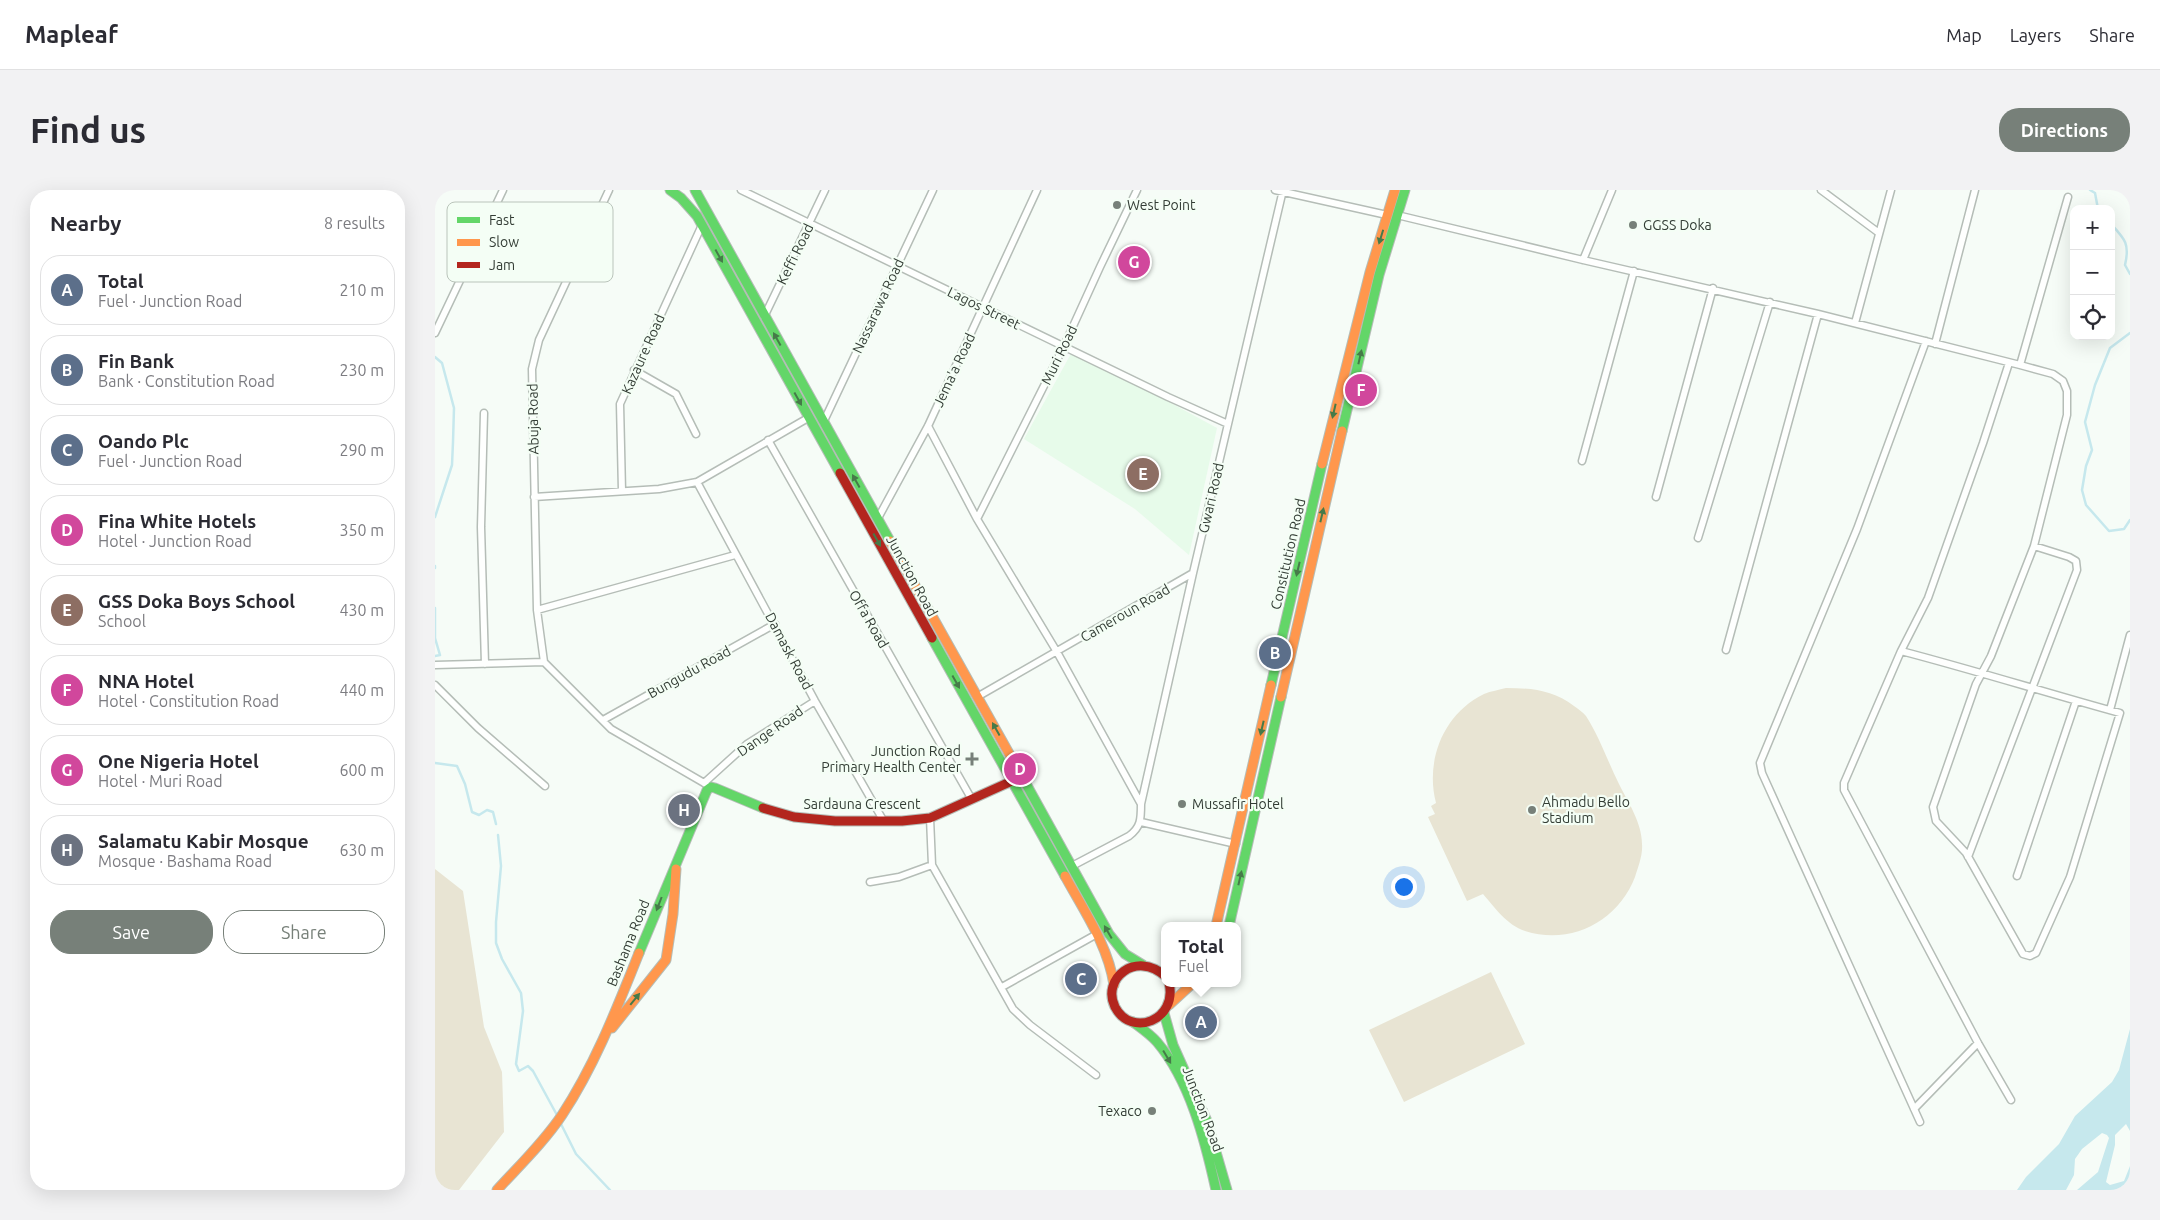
<!DOCTYPE html>
<meta charset="utf-8">
<style>
:root{--surface:#fff;--page:#f2f2f3;--text:#2b2b33;--muted:#7c7c81;--line:#e1e1e2;--accent:#778079}
body{margin:0;font-family:Ubuntu,sans-serif;background:var(--page);color:var(--text)}
.controls{position:absolute;right:15px;top:15px;display:grid;overflow:hidden;border-radius:10px;box-shadow:0 5px 20px #0002}
.controls button{width:45px;height:45px;display:grid;place-items:center;padding:0;border:0;border-bottom:1px solid var(--line);background:var(--surface);color:var(--text);font:25px sans-serif}
.you{position:absolute;left:968px;top:696px;width:18px;height:18px;margin:-12px;border:4px solid #fff;border-radius:50%;background:#1a73e8;box-shadow:0 0 0 8px #1a73e833}
.badge{display:grid;place-items:center;width:32px;height:32px;border-radius:50%;background:var(--accent);color:#fff;font-size:16px;font-weight:700}
.pin{position:absolute;translate:-50% -50%;border:2px solid #fff;box-shadow:0 1px 5px #0006}
.popup{position:absolute;left:726px;top:732px;width:80px;height:65px;box-sizing:border-box;display:grid;place-content:center;border-radius:10px;background:var(--surface);filter:drop-shadow(0 1px 4px #0005);font-size:16px;white-space:nowrap;color:var(--muted)}
.popup b{font-size:19px;color:var(--text)}
.popup::after{content:'';position:absolute;left:50%;top:100%;margin-left:-10px;border:10px solid transparent;border-top-color:var(--surface)}
.list{margin:0;padding:0;list-style:none}
h2{display:flex;justify-content:space-between;align-items:center;height:65px;margin:0;padding:0 20px;font-size:21px}
h2 small{font-size:16px;font-weight:400;color:var(--muted)}
.list li{display:grid;grid-template-columns:32px 1fr auto;gap:15px;align-items:center;box-sizing:border-box;height:70px;margin:0 10px 10px;padding:0 10px;border:1px solid var(--line);border-radius:20px}
.list b{display:block;font-size:19px;white-space:nowrap}
.list p{margin:0;font-size:16px;white-space:nowrap;color:var(--muted)}
.list em{font-size:16px;font-style:normal;color:var(--muted)}
.actions{display:flex;gap:10px;padding:15px 20px}
.actions a{flex:1;padding:11px 0;border:1px solid var(--accent);border-radius:20px;text-align:center;font-size:18px;color:var(--accent)}
.actions .main{background:var(--accent);color:#fff}
.icon{flex:none;width:28px;height:28px;fill:none;stroke:currentColor;stroke-width:2;stroke-linecap:round;stroke-linejoin:round}
.map{position:relative;flex:none;width:1695px;height:1000px;overflow:hidden;border-radius:20px}
header{display:flex;align-items:center;gap:30px;box-sizing:border-box;height:70px;padding:0 25px;background:var(--surface);border-bottom:1px solid var(--line)}
header strong{font-size:24px}
nav{display:flex;gap:28px;margin-inline-start:auto;font-size:18px}
.intro{display:flex;align-items:center;justify-content:space-between;box-sizing:border-box;height:120px;padding:0 30px}
h1{margin:0;font-size:35px}
.button{padding:12px 22px;border-radius:20px;background:var(--accent);color:#fff;font-size:18px;font-weight:700}
main{display:flex;gap:30px;padding:0 30px}
aside{flex:1;background:var(--surface);border-radius:20px;box-shadow:0 5px 20px #0002}
.map>svg:first-child{display:block}
.built{fill:#e7fbea}
.green{fill:#e8e4d3}
.water{fill:#c6e8ed}
.lines{fill:none;stroke-linecap:round;stroke-linejoin:round}
.stream{stroke:#c6e8ed;stroke-width:2.5}
.street-casing{stroke:#b5bdb7;stroke-width:9}
.fast-casing{stroke:#b5bdb7;stroke-width:11}
.slow-casing{stroke:#b5bdb7;stroke-width:11}
.jam-casing{stroke:#b5bdb7;stroke-width:11}
.street{stroke:#fefffe;stroke-width:6}
.fast{stroke:#63d668;stroke-width:9}
.slow{stroke:#ff974d;stroke-width:9}
.jam{stroke:#b3261e;stroke-width:9}
.oneway{fill:#467a49}
.poi-dot{fill:#778079;stroke:#f4fef5;stroke-width:2}
.labels{text-anchor:middle;dominant-baseline:central;stroke-width:4.5;stroke-linejoin:round;paint-order:stroke}
.poi-label{font-size:14px;fill:#333d35;stroke:#f4fef5;text-anchor:start}
.street-label{font-size:14px;fill:#333d35;stroke:#f4fef5}
.key{fill:#f4fef5;stroke:#bac4bb;stroke-width:1}
.key-label{font-size:14px;fill:#333d35}
</style>
<header>
<strong>Mapleaf</strong>
<nav><a>Map</a><a>Layers</a><a>Share</a></nav>
</header>
<div class="intro"><h1>Find us</h1><a class="button">Directions</a></div>
<main>
<aside>
<h2>Nearby<small>8 results</small></h2>
<ul class="list">
<li><span class="badge" style="background:#5c6f8a">A</span><div><b>Total</b><p>Fuel · Junction Road</p></div><em>210 m</em></li>
<li><span class="badge" style="background:#5c6f8a">B</span><div><b>Fin Bank</b><p>Bank · Constitution Road</p></div><em>230 m</em></li>
<li><span class="badge" style="background:#5c6f8a">C</span><div><b>Oando Plc</b><p>Fuel · Junction Road</p></div><em>290 m</em></li>
<li><span class="badge" style="background:#d1479c">D</span><div><b>Fina White Hotels</b><p>Hotel · Junction Road</p></div><em>350 m</em></li>
<li><span class="badge" style="background:#8d6e63">E</span><div><b>GSS Doka Boys School</b><p>School</p></div><em>430 m</em></li>
<li><span class="badge" style="background:#d1479c">F</span><div><b>NNA Hotel</b><p>Hotel · Constitution Road</p></div><em>440 m</em></li>
<li><span class="badge" style="background:#d1479c">G</span><div><b>One Nigeria Hotel</b><p>Hotel · Muri Road</p></div><em>600 m</em></li>
<li><span class="badge" style="background:#6b7280">H</span><div><b>Salamatu Kabir Mosque</b><p>Mosque · Bashama Road</p></div><em>630 m</em></li>
</ul>
<div class="actions"><a class="main">Save</a><a>Share</a></div>
</aside>
<div class="map">
<svg width="1695" height="1000" viewBox="0 0 1695 1000">
<rect width="100%" height="100%" fill="#f6fcf7"/>
<!-- built -->
<path class="built" d="M 638,160 L 782,238 L 754,365 L 700,319 L 589,249 Z"/>
<!-- green -->
<path class="green" d="M 1071,498 C 1097,498 1118,500 1139,516 C 1143,519 1148,522 1151,526 C 1164,546 1173,572 1184,594 C 1193,612 1207,633 1207,654 C 1208,665 1203,677 1200,687 C 1183,731 1136,756 1090,741 C 1072,735 1060,718 1048,704 L 1032,711 L 993,627 L 1000,624 L 996,616 L 1001,613 C 990,571 1008,524 1049,504 C 1056,501 1064,500 1071,498 Z
M 0,679 L 28,701 L 49,837 L 67,882 L 69,942 L 24,1000 L 0,1000 Z
M 1056,782 L 1090,854 L 969,912 L 934,840 Z"/>
<!-- water -->
<path class="water" d="M 1695,839 L 1695,941 L 1691,934 L 1680,945 L 1680,955 L 1671,992 L 1675,995 L 1689,991 L 1695,976 L 1695,1000 L 1642,1000 L 1663,982 L 1674,948 L 1672,945 L 1667,943 L 1647,959 L 1640,969 L 1639,985 L 1631,1000 L 1582,1000 L 1591,987 L 1624,954 L 1640,926 L 1677,892 L 1684,880 Z"/>
<g class="lines">
<!-- stream -->
<path class="stream" d="M 1655,0 L 1660,3 L 1663,19
M 1676,34 C 1690,49 1695,54 1690,75 L 1695,84
M 1695,143 L 1675,158 L 1660,195 L 1650,232 L 1657,260 L 1651,276 L 1647,300 L 1651,315 L 1674,341 L 1689,339 L 1695,330
M 0,167 L 7,173 L 19,218 L 18,252 L 17,275 L 0,327
M 0,376 L 0,378
M 0,418 L 0,448 L 5,465 L 0,466
M 0,573 L 22,576 L 30,594 L 37,622 L 44,625 L 52,620 L 58,622 L 61,634
M 63,645 L 66,676 L 61,732 L 61,753 L 67,769 L 86,803 L 88,821 L 81,874 L 84,881 L 93,876 L 98,881 L 123,927
M 125,932 L 141,964 L 175,1000"/>
<defs>
<path id="street" d="M 306,0 L 733,207 L 793,234
M 840,0 L 952,25
M 1386,0 L 1444,43
M 962,25 L 1148,70 L 1383,124 L 1585,175 L 1618,184 L 1628,191 L 1632,201 L 1632,225 L 1599,356 L 1556,466 L 1541,494 L 1498,617 L 1501,631 L 1531,663 L 1588,764 L 1595,766 L 1601,763 L 1635,687 L 1685,523 C 1612,503 1539,480 1466,461
M 1148,70 L 1177,0
M 329,127 L 390,0
M 1420,133 L 1456,0
M 0,143 L 68,0
M 1500,154 L 1540,0
M 1574,173 L 1548,253 L 1493,408 L 1466,461 L 1409,593 L 1409,600 L 1543,853 L 1576,910
M 1585,175 L 1633,7
M 199,180 L 241,204 L 261,244
M 49,223 L 46,337 L 50,474
M 388,233 L 498,0
M 493,236 L 542,329 L 622,462 L 706,614
M 333,250 L 536,608
M 1147,271 L 1199,81
M 262,292 L 380,511 L 448,630
M 187,301 L 185,214 L 267,35
M 99,307 L 224,299 L 262,292 L 373,228
M 1221,307 L 1278,98
M 542,329 L 629,156 L 665,77 L 702,0
M 442,330 L 493,236 L 602,0
M 1263,348 L 1335,112
M 102,420 L 300,365
M 1291,460 L 1383,124
M 109,472 L 102,420 L 97,179 L 104,150 L 174,0
M 109,472 L 176,539 L 276,597
M 0,475 L 109,472
M 0,495 L 43,538 L 110,596
M 542,507 L 758,383
M 1675,520 L 1695,445
M 168,530 L 340,434
M 269,593 L 312,554 L 380,511
M 495,628 L 497,675 L 578,819 L 595,835 L 661,885
M 706,632 L 801,654
M 1533,667 L 1642,380 L 1641,371 L 1634,367 L 1599,356
M 637,676 L 694,646 C 706,637 706,629 706,614 L 758,383 L 848,0
M 1582,686 L 1641,511
M 435,692 L 464,687 L 497,675
M 567,797 L 662,744
M 1479,919 L 1543,853
M 1485,932 L 1327,583 L 1325,573 L 1422,339 L 1491,151"/>
<path id="fast" d="M 235,0 L 246,8 L 262,26 L 405,283
M 260,0 L 455,351
M 907,241 L 944,85 L 970,0
M 497,448 L 630,686
M 836,495 L 887,274
M 585,583 L 674,744 L 690,764 L 708,775
M 794,736 L 846,507
M 204,763 L 272,600 L 276,597 L 280,598 L 328,618
M 729,823 L 738,855 L 772,931 L 792,1000
M 698,832 C 706,838 715,844 722,852 C 755,891 770,950 781,1000"/>
<path id="slow" d="M 887,274 L 935,82 L 960,0
M 455,351 L 585,583
M 846,507 L 907,241
M 630,686 C 649,721 673,755 679,795
M 781,736 L 836,495
M 734,815 L 758,793
M 177,838 L 231,770 L 238,724 L 241,679
M 62,1000 C 84,976 109,952 127,925 C 160,875 182,818 204,763"/>
<path id="jam" d="M 405,283 L 497,448
M 328,618 L 359,627 L 400,631 L 467,631 L 495,628 L 577,591
M 730,786 C 701,760 666,789 680,817 C 697,849 743,829 734,793"/>
</defs>
<!-- street casing -->
<use href="#street" class="street-casing"/>
<!-- fast casing -->
<use href="#fast" class="fast-casing"/>
<!-- slow casing -->
<use href="#slow" class="slow-casing"/>
<!-- jam casing -->
<use href="#jam" class="jam-casing"/>
<!-- street -->
<use href="#street" class="street"/>
<!-- fast -->
<use href="#fast" class="fast"/>
<!-- slow -->
<use href="#slow" class="slow"/>
<!-- jam -->
<use href="#jam" class="jam"/>
</g>
<!-- one-way arrows -->
<defs><path id="oneway-solid" d="M-6-.8H1V-3.2L6.5 0L1 3.2V.8H-6Z" transform="scale(1.25)"/></defs>
<g class="oneway">
<use href="#oneway-solid" transform="translate(946 47) rotate(107)"/>
<use href="#oneway-solid" transform="translate(284 66) rotate(61)"/>
<use href="#oneway-solid" transform="translate(342 149) rotate(-119)"/>
<use href="#oneway-solid" transform="translate(925 167) rotate(-77)"/>
<use href="#oneway-solid" transform="translate(363 209) rotate(61)"/>
<use href="#oneway-solid" transform="translate(899 221) rotate(103)"/>
<use href="#oneway-solid" transform="translate(421 291) rotate(-119)"/>
<use href="#oneway-solid" transform="translate(887 325) rotate(-77)"/>
<use href="#oneway-solid" transform="translate(442 350) rotate(61)"/>
<use href="#oneway-solid" transform="translate(863 379) rotate(103)"/>
<use href="#oneway-solid" transform="translate(521 492) rotate(61)"/>
<use href="#oneway-solid" transform="translate(827 538) rotate(103)"/>
<use href="#oneway-solid" transform="translate(561 539) rotate(-119)"/>
<use href="#oneway-solid" transform="translate(805 688) rotate(-77)"/>
<use href="#oneway-solid" transform="translate(224 714) rotate(111)"/>
<use href="#oneway-solid" transform="translate(673 742) rotate(-120)"/>
<use href="#oneway-solid" transform="translate(200 809) rotate(-51)"/>
<use href="#oneway-solid" transform="translate(732 867) rotate(59)"/>
</g>
<!-- markers -->
<g class="poi-dot">
<circle cx="682" cy="15" r="5"/>
<circle cx="1198" cy="35" r="5"/>
<path d="M534.5 561.5h5v5h5v5h-5v5h-5v-5h-5v-5h5z"/>
<circle cx="747" cy="614" r="5"/>
<circle cx="1097" cy="620" r="5"/>
<circle cx="717" cy="921" r="5"/>
</g>
<g class="labels">
<!-- poi labels -->
<g class="poi-label">
<text x="692" y="15">West Point</text>
<text x="1208" y="35">GGSS Doka</text>
<text x="526" y="561" text-anchor="end">Junction Road<tspan x="526" dy="16">Primary Health Center</tspan></text>
<text x="1107" y="612">Ahmadu Bello<tspan x="1107" dy="16">Stadium</tspan></text>
<text x="757" y="614">Mussafir Hotel</text>
<text x="707" y="921" text-anchor="end">Texaco</text>
</g>
<!-- street labels -->
<g class="street-label">
<text transform="translate(360 64) rotate(-64)">Keffi Road</text>
<text transform="translate(443 116) rotate(-65)">Nassarawa Road</text>
<text transform="translate(549 118) rotate(26)">Lagos Street</text>
<text transform="translate(208 164) rotate(-66)">Kazaure Road</text>
<text transform="translate(624 165) rotate(-64)">Muri Road</text>
<text transform="translate(519 180) rotate(-65)">Jema'a Road</text>
<text transform="translate(98 229) rotate(-91)">Abuja Road</text>
<text transform="translate(776 308) rotate(-77)">Gwari Road</text>
<text transform="translate(853 364) rotate(-77)">Constitution Road</text>
<text transform="translate(477 386) rotate(61)">Junction Road</text>
<text transform="translate(690 423) rotate(-30)">Cameroun Road</text>
<text transform="translate(434 429) rotate(60)">Offa Road</text>
<text transform="translate(354 461) rotate(62)">Damask Road</text>
<text transform="translate(254 482) rotate(-29)">Bungudu Road</text>
<text transform="translate(335 541) rotate(-35)">Dange Road</text>
<text x="427" y="614">Sardauna Crescent</text>
<text transform="translate(193 753) rotate(-68)">Bashama Road</text>
<text transform="translate(768 919) rotate(69)">Junction Road</text>
</g>
</g>
<!-- legend -->
<rect x="12" y="12" width="166" height="80" rx="8" class="key"/>
<rect x="22" y="27" width="23" height="6" fill="#63d668"/>
<rect x="22" y="49" width="23" height="7" fill="#ff974d"/>
<rect x="22" y="72" width="23" height="6" fill="#b3261e"/>
<g class="key-label">
<text x="54" y="35">Fast</text>
<text x="54" y="57">Slow</text>
<text x="54" y="80">Jam</text>
</g>
</svg>
<div class="controls">
<button>+</button>
<button>−</button>
<button><svg class="icon" aria-label="locate" viewBox="0 0 24 24"><circle cx="12" cy="12" r="6"/><path d="M12 2v4M12 18v4M2 12h4M18 12h4"/></svg></button>
</div>
<div class="you"></div>
<div class="pin badge" style="left:766px;top:832px;background:#5c6f8a">A</div>
<div class="popup"><b>Total</b>Fuel</div>
<div class="pin badge" style="left:840px;top:463px;background:#5c6f8a">B</div>
<div class="pin badge" style="left:646px;top:789px;background:#5c6f8a">C</div>
<div class="pin badge" style="left:585px;top:579px;background:#d1479c">D</div>
<div class="pin badge" style="left:708px;top:284px;background:#8d6e63">E</div>
<div class="pin badge" style="left:926px;top:200px;background:#d1479c">F</div>
<div class="pin badge" style="left:699px;top:72px;background:#d1479c">G</div>
<div class="pin badge" style="left:249px;top:620px;background:#6b7280">H</div>
</div>
</main>
